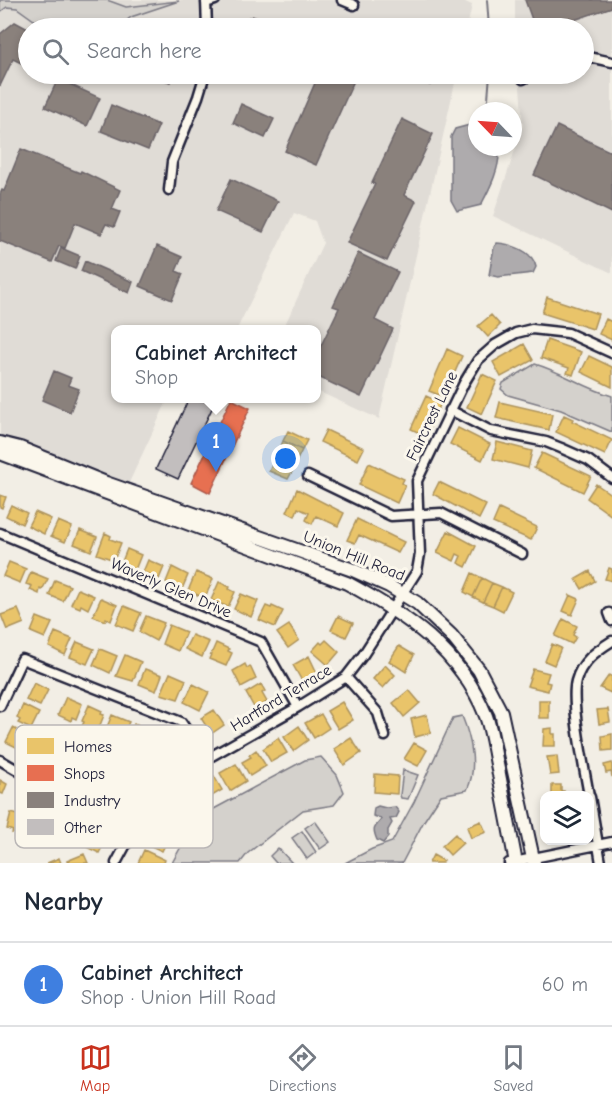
<!DOCTYPE html>
<meta charset="utf-8">
<style>
:root{--surface:#fff;--page:#f2f2f3;--text:#1f2937;--muted:#747a83;--line:#e0e1e3;--accent:#c8321e}
body{margin:0;font-family:"Comic Neue",sans-serif;background:var(--page);color:var(--text)}
.controls{position:absolute;right:18px;bottom:18px;display:grid;overflow:hidden;border-radius:12px;box-shadow:0 3px 9px #0003}
.controls button{width:54px;height:54px;display:grid;place-items:center;padding:0;border:0;border-bottom:2px solid var(--line);background:var(--surface);color:var(--text);font:30px sans-serif}
.compass{position:absolute;left:468px;top:102px;width:54px;height:54px;border-radius:50%;background:var(--surface);box-shadow:0 3px 9px #0003;rotate:295deg}
.you{position:absolute;left:286px;top:459px;width:21px;height:21px;margin:-15px;border:4px solid #fff;border-radius:50%;background:#1a73e8;box-shadow:0 0 0 9px #1a73e833}
.badge{display:grid;place-items:center;width:39px;height:39px;border-radius:50%;background:var(--accent);color:#fff;font-size:20px;font-weight:700}
.pin{position:absolute;translate:-50% -50px;filter:drop-shadow(0 2px 3px #0008)}
.pin::after{content:'';position:absolute;top:32px;width:21px;height:18px;background:inherit;clip-path:polygon(0 0,100% 0,50% 100%)}
.popup{position:absolute;left:111px;top:325px;width:210px;height:78px;box-sizing:border-box;display:grid;place-content:center;border-radius:12px;background:var(--surface);filter:drop-shadow(0 2px 4px #0005);font-size:20px;white-space:nowrap;color:var(--muted)}
.popup b{font-size:22px;color:var(--text)}
.popup::after{content:'';position:absolute;left:50%;top:100%;margin-left:-12px;border:12px solid transparent;border-top-color:var(--surface)}
.list{margin:0;padding:0;list-style:none}
h2{display:flex;justify-content:space-between;align-items:center;height:78px;margin:0;padding:0 24px;font-size:26px}
h2 small{font-size:20px;font-weight:400;color:var(--muted)}
.list li{display:grid;grid-template-columns:39px 1fr auto;gap:18px;align-items:center;box-sizing:border-box;height:84px;padding:0 24px;border-top:2px solid var(--line)}
.list b{display:block;font-size:22px;white-space:nowrap}
.list p{margin:0;font-size:20px;white-space:nowrap;color:var(--muted)}
.list em{font-size:20px;font-style:normal;color:var(--muted)}
.icon{flex:none;width:33px;height:33px;fill:none;stroke:currentColor;stroke-width:2;stroke-linecap:round;stroke-linejoin:round}
.map{position:relative;flex:none;width:612px;height:863px;overflow:hidden}
.search{position:absolute;background:var(--surface);box-shadow:0 3px 9px #0003;left:18px;right:18px;top:18px;height:66px;display:flex;align-items:center;gap:15px;box-sizing:border-box;padding:0 21px;border-radius:33px;color:var(--muted);font-size:22px}
.sheet{height:162px;background:var(--surface)}
nav{display:flex;justify-content:space-around;align-items:center;box-sizing:border-box;height:84px;border-top:2px solid var(--line);background:var(--surface);font-size:16px;color:var(--muted)}
nav a{display:grid;justify-items:center;gap:3px}
nav .on{color:var(--accent)}
.map>svg:first-child{display:block}
.built{fill:#e0dcd6}
.green{fill:#d4d1cc;stroke:#7b7a84;stroke-width:1.5}
.water{fill:#aeabad;stroke:#76747f;stroke-width:1.5}
.homes{fill:#e9c46a;stroke:#ad935c;stroke-width:1.5}
.shops{fill:#e76f51;stroke:#ac584a;stroke-width:1.5}
.industry{fill:#8a817c;stroke:#6b6468;stroke-width:1.5}
.lines{fill:none;stroke-linecap:round;stroke-linejoin:round}
.stream{stroke:#76747f;stroke-width:2}
.building{fill:#c2bebe;stroke:#22223b;stroke-width:1.5}
.street-casing{stroke:#22223b;stroke-width:13}
.secondary-casing{stroke:#22223b;stroke-width:16}
.street{stroke:#fbf7ec;stroke-width:8}
.secondary{stroke:#fbf7ec;stroke-width:12}
.labels{text-anchor:middle;dominant-baseline:central;stroke-width:6;stroke-linejoin:round;paint-order:stroke}
.street-label{font-size:16px;fill:#22223b;stroke:#fbf7ec}
.key{fill:#fbf7ec;stroke:#bab7b7;stroke-width:1.5}
.key-label{font-size:16px;fill:#22223b}
</style>
<div class="map">
<svg width="612" height="863" viewBox="0 0 612 863">
<rect width="100%" height="100%" fill="#f2eee5"/>
<filter id="ink" filterUnits="userSpaceOnUse"><feTurbulence type="fractalNoise" baseFrequency=".0167" numOctaves="2"/><feDisplacementMap in="SourceGraphic" scale="12" xChannelSelector="R" yChannelSelector="G"/><feConvolveMatrix kernelMatrix="1 2 1 2 8 2 1 2 1" color-interpolation-filters="sRGB"/></filter>
<g filter="url(#ink)">
<!-- built -->
<path class="built" d="M 0,0 L 461,0 L 472,5 L 467,28 L 28,28 L 28,74 L 457,74 L 379,419 L 317,391 L 316,330 L 283,329 L 323,243 L 315,221 L 294,213 L 237,329 L 116,330 L 116,398 L 168,399 L 127,487 L 0,437 Z
M 515,0 L 612,0 L 612,273 L 493,216 L 523,126 L 519,74 L 584,74 L 584,28 L 515,28 Z"/>
<!-- green -->
<path class="green" d="M 0,0 L 107,0 L 126,7 L 179,1 L 131,17 L 118,28 L 45,28 L 17,8 L 7,7 L 0,12 Z
M 535,364 C 562,372 585,388 612,396 L 612,432 L 561,410 L 508,395 L 501,389 L 503,383 Z
M 462,716 C 471,738 478,768 467,790 L 441,795 L 424,821 L 402,863 L 345,863 L 372,849 L 392,842 L 414,802 L 453,718 Z
M 321,757 L 337,775 L 344,792 L 334,805 L 303,810 L 248,853 L 240,863 L 172,863 L 193,825 L 212,810 L 305,760 Z
M 403,770 L 418,775 L 408,799 L 401,798 L 400,795 Z
M 315,821 L 330,842 L 320,849 L 305,828 Z
M 302,831 L 316,852 L 307,859 L 292,838 Z
M 278,848 L 292,863 L 276,863 L 270,856 Z"/>
<!-- water -->
<path class="water" d="M 477,123 L 477,147 L 499,147 C 501,167 490,188 481,205 L 457,211 L 451,200 L 451,137 L 455,129 Z
M 497,243 C 511,244 533,251 536,267 L 533,273 L 498,277 L 489,275 L 494,247 Z
M 378,806 L 386,808 L 395,807 L 399,812 L 396,818 L 390,819 L 392,823 L 388,830 L 388,837 L 383,843 L 377,840 C 372,828 374,828 381,820 L 380,818 L 373,816 L 374,808 Z"/>
<!-- homes -->
<path class="homes" d="M 547,297 L 598,314 L 593,329 L 542,313 Z
M 491,315 L 500,325 L 488,337 L 478,326 Z
M 606,319 L 612,322 L 612,340 L 599,334 Z
M 547,340 L 581,352 L 573,375 L 567,373 L 569,368 L 541,358 Z
M 524,344 L 533,360 L 501,377 L 493,362 Z
M 447,349 L 462,356 L 444,397 L 429,391 Z
M 589,356 L 612,367 L 612,387 L 581,372 Z
M 482,374 L 497,381 L 482,414 L 467,407 Z
M 426,396 L 441,403 L 426,436 L 411,429 Z
M 500,402 L 552,414 L 549,430 L 496,418 Z
M 564,415 L 573,419 L 572,421 L 612,440 L 605,455 L 556,432 Z
M 458,428 L 490,444 L 482,460 L 450,444 Z
M 326,430 L 364,448 L 358,460 L 320,442 Z
M 288,431 L 307,440 L 302,450 L 283,441 Z
M 283,441 L 302,450 L 297,460 L 279,451 Z
M 497,442 L 532,451 L 528,468 L 493,459 Z
M 279,451 L 297,460 L 293,470 L 274,461 Z
M 542,453 L 591,476 L 583,492 L 534,468 Z
M 274,461 L 293,470 L 288,479 L 269,471 Z
M 369,463 L 404,479 L 402,483 L 405,485 L 397,503 L 359,485 Z
M 439,482 L 486,505 L 479,519 L 433,494 Z
M 596,484 L 612,495 L 612,516 L 587,498 Z
M 297,489 L 344,513 L 338,526 L 316,516 L 312,524 L 306,520 L 309,513 L 298,508 L 295,516 L 287,512 Z
M 0,495 L 6,497 L 2,508 L 0,507 Z
M 11,505 L 27,513 L 22,524 L 6,516 Z
M 499,509 L 537,527 L 531,540 L 493,523 Z
M 35,512 L 51,519 L 44,534 L 28,526 Z
M 357,519 L 404,542 L 398,553 L 359,535 L 355,543 L 347,540 Z
M 58,521 L 72,527 L 65,542 L 51,536 Z
M 80,530 L 97,537 L 91,551 L 74,544 Z
M 448,531 L 476,546 L 466,567 L 458,563 L 461,556 L 457,554 L 454,561 L 437,553 Z
M 105,533 L 111,536 L 110,539 L 121,543 L 114,560 L 97,554 Z
M 127,549 L 141,555 L 135,570 L 121,564 Z
M 148,560 L 164,567 L 159,579 L 143,572 Z
M 9,562 L 26,569 L 20,583 L 3,576 Z
M 172,567 L 188,575 L 182,589 L 166,582 Z
M 609,568 L 612,569 L 612,581 L 605,579 Z
M 590,571 L 595,581 L 582,589 L 576,579 Z
M 31,572 L 48,579 L 42,590 L 40,589 L 39,594 L 30,590 L 32,586 L 26,584 Z
M 196,572 L 213,579 L 205,598 L 188,591 Z
M 472,573 L 482,578 L 473,597 L 464,592 Z
M 482,578 L 492,583 L 483,602 L 473,597 Z
M 55,580 L 70,586 L 63,601 L 49,595 Z
M 219,582 L 230,587 L 229,589 L 235,592 L 228,607 L 211,600 Z
M 492,583 L 502,587 L 493,606 L 483,602 Z
M 502,587 L 512,592 L 503,611 L 493,606 Z
M 78,589 L 94,596 L 88,609 L 81,605 L 80,608 L 71,604 Z
M 241,594 L 258,601 L 251,617 L 234,609 Z
M 570,595 L 579,599 L 572,615 L 563,611 Z
M 101,598 L 117,605 L 111,621 L 106,618 L 105,621 L 93,616 Z
M 124,606 L 141,613 L 133,631 L 116,624 Z
M 266,606 L 271,608 L 272,606 L 283,611 L 275,627 L 259,620 Z
M 18,609 L 24,623 L 7,630 L 1,615 Z
M 146,616 L 164,623 L 156,641 L 139,632 Z
M 338,616 L 353,623 L 346,637 L 331,630 Z
M 37,617 L 52,623 L 45,638 L 31,632 Z
M 563,619 L 577,626 L 573,635 L 576,637 L 572,644 L 555,636 Z
M 169,625 L 186,632 L 178,651 L 162,644 Z
M 289,625 L 299,640 L 288,648 L 277,633 Z
M 55,632 L 72,639 L 65,655 L 49,647 Z
M 192,635 L 209,642 L 202,657 L 185,649 Z
M 326,640 L 339,652 L 328,665 L 312,651 L 320,642 L 322,644 Z
M 77,642 L 94,649 L 87,664 L 70,657 Z
M 216,643 L 229,649 L 228,651 L 232,653 L 226,666 L 209,659 Z
M 552,644 L 561,648 L 554,665 L 545,661 Z
M 399,646 L 414,655 L 406,672 L 389,661 Z
M 100,649 L 117,656 L 110,673 L 93,665 Z
M 125,655 L 141,662 L 133,681 L 116,676 Z
M 309,656 L 317,673 L 302,681 L 293,665 Z
M 245,664 L 247,668 L 250,666 L 256,679 L 241,687 L 233,671 Z
M 385,665 L 395,675 L 383,688 L 373,679 Z
M 145,669 L 162,675 L 156,691 L 139,684 Z
M 533,669 L 549,673 L 546,682 L 550,683 L 548,691 L 527,686 Z
M 170,673 L 186,680 L 178,699 L 161,694 Z
M 609,675 L 612,677 L 611,693 L 600,688 Z
M 34,683 L 48,690 L 40,706 L 26,700 Z
M 193,684 L 209,692 L 200,710 L 184,702 Z
M 261,684 L 265,691 L 262,693 L 267,702 L 255,709 L 246,693 Z
M 409,690 L 420,703 L 404,717 L 393,703 Z
M 66,697 L 82,704 L 76,719 L 72,717 L 71,721 L 58,715 Z
M 539,700 L 549,700 L 549,718 L 539,718 Z
M 342,702 L 353,720 L 338,729 L 327,711 Z
M 23,705 L 39,713 L 31,729 L 18,723 L 20,720 L 17,718 Z
M 89,705 L 102,711 L 101,714 L 104,715 L 97,733 L 82,726 L 84,722 L 82,721 Z
M 608,709 L 610,722 L 599,724 L 597,710 Z
M 214,710 L 224,725 L 211,734 L 201,718 Z
M 321,714 L 329,728 L 314,738 L 305,723 Z
M 112,715 L 129,722 L 120,741 L 104,734 Z
M 427,715 L 431,733 L 415,737 L 411,719 Z
M 134,724 L 152,730 L 145,746 L 139,744 L 138,747 L 127,742 Z
M 299,726 L 308,740 L 293,751 L 284,737 Z
M 13,728 L 27,735 L 20,749 L 6,742 Z
M 552,728 L 552,734 L 555,734 L 555,746 L 543,746 L 544,729 Z
M 47,734 L 63,741 L 54,761 L 38,754 Z
M 612,734 L 612,750 L 603,751 L 602,736 Z
M 169,737 L 173,744 L 170,746 L 175,755 L 163,762 L 154,746 Z
M 278,738 L 287,753 L 271,762 L 263,749 Z
M 351,738 L 361,753 L 344,765 L 334,749 Z
M 414,743 L 427,750 L 418,766 L 404,759 Z
M 256,750 L 266,766 L 250,776 L 242,762 L 251,757 L 249,755 Z
M 557,756 L 559,774 L 550,775 L 547,757 Z
M 79,757 L 87,773 L 70,780 L 64,763 Z
M 612,763 L 612,777 L 611,772 L 606,773 L 604,765 Z
M 127,764 L 140,771 L 132,787 L 119,781 Z
M 236,764 L 246,781 L 230,791 L 220,773 Z
M 375,774 L 398,776 L 397,794 L 374,792 Z
M 214,776 L 222,790 L 207,799 L 198,785 Z
M 0,780 L 7,784 L 3,794 L 0,793 Z
M 112,784 L 129,792 L 121,809 L 104,801 Z
M 552,785 L 561,785 L 561,791 L 564,791 L 565,796 L 552,796 Z
M 62,787 L 76,794 L 69,810 L 56,804 Z
M 192,787 L 200,801 L 184,810 L 176,797 Z
M 105,809 L 119,815 L 111,832 L 97,825 Z
M 166,809 L 182,816 L 176,830 L 158,821 Z
M 11,813 L 29,818 L 25,834 L 12,833 L 13,831 L 7,829 Z
M 54,814 L 57,836 L 40,839 L 36,817 Z
M 481,821 L 486,832 L 471,838 L 467,827 Z
M 154,827 L 170,835 L 162,851 L 147,844 Z
M 92,830 L 107,838 L 99,853 L 82,845 L 85,839 L 87,840 Z
M 455,834 L 463,843 L 450,855 L 442,846 Z
M 144,850 L 165,860 L 164,863 L 138,863 Z
M 84,854 L 88,863 L 68,863 L 67,861 Z
M 433,855 L 444,861 L 442,863 L 429,863 Z
M 59,858 L 61,863 L 47,863 Z"/>
<!-- shops -->
<path class="shops" d="M 231,399 L 250,408 L 210,493 L 191,483 Z"/>
<!-- industry -->
<path class="industry" d="M 525,0 L 612,0 L 612,7 L 551,28 L 535,28 Z
M 252,16 L 262,20 L 261,22 L 274,28 L 244,28 L 249,17 L 251,18 Z
M 15,22 L 28,29 L 28,58 L 25,65 L 13,59 L 0,86 L 0,34 Z
M 147,74 L 173,74 L 170,82 Z
M 319,74 L 357,74 L 316,165 L 285,151 Z
M 405,74 L 436,74 L 430,85 Z
M 58,79 L 100,98 L 87,126 L 45,107 Z
M 241,104 L 274,119 L 265,138 L 233,123 Z
M 111,105 L 159,125 L 148,150 L 101,131 Z
M 402,119 L 433,134 L 404,195 L 416,201 L 387,261 L 347,243 L 375,184 L 372,183 Z
M 557,126 L 611,152 L 612,149 L 612,213 L 534,175 Z
M 21,149 L 80,173 L 81,171 L 120,190 L 112,209 L 120,212 L 114,227 L 106,224 L 101,234 L 75,223 L 65,248 L 59,246 L 52,262 L 0,241 L 0,194 L 2,190 L 4,191 Z
M 231,179 L 278,201 L 263,232 L 216,211 Z
M 157,246 L 182,257 L 176,271 L 183,274 L 172,300 L 140,286 Z
M 61,248 L 80,256 L 75,269 L 56,261 Z
M 358,253 L 398,272 L 375,320 L 393,329 L 361,397 L 316,376 L 316,356 L 339,308 L 333,306 Z
M 85,261 L 133,282 L 129,293 L 81,271 Z
M 54,371 L 71,378 L 68,385 L 79,389 L 70,412 L 42,400 Z"/>
<g class="lines">
<!-- stream -->
<path class="stream" d="M 487,0 L 489,28
M 487,111 L 490,74"/>
</g>
<!-- building -->
<path class="building" d="M 189,398 L 217,398 L 178,479 L 156,469 Z"/>
<g class="lines">
<defs>
<path id="street" d="M 206,0 L 207,28
M 342,0 L 354,5
M 206,3 L 215,0
M 584,56 L 612,62
M 523,79 L 533,74
M 169,190 L 172,162 L 198,97 L 205,74
M 450,410 L 491,431 L 546,442 L 561,448 L 588,460 L 612,478
M 308,476 L 391,516 L 441,513 L 522,554
M 0,533 L 261,642 L 298,707
M 609,613 L 612,621
M 346,677 L 378,713 L 385,736
M 0,706 L 22,659 L 181,722 L 206,759
M 0,760 L 38,782
M 589,796 C 585,770 570,704 576,681 C 581,662 596,651 612,641
M 590,797 L 601,863
M 116,863 L 157,787 L 298,707 L 346,677 L 363,655 L 417,571 L 420,554 L 417,481 L 464,383 L 478,360 L 495,345 L 516,333 L 532,329 L 568,333 L 612,353
M 509,863 L 612,842"/>
<path id="secondary" d="M 0,443 L 20,448 L 106,483 L 353,570 L 389,586 L 417,603 L 451,635 L 479,670 L 501,712 L 534,863
M 0,453 L 347,583 C 406,615 460,650 486,716 C 492,732 494,751 498,769 C 504,800 510,832 516,863"/>
</defs>
<!-- street casing -->
<use href="#street" class="street-casing"/>
<!-- secondary casing -->
<use href="#secondary" class="secondary-casing"/>
<!-- street -->
<use href="#street" class="street"/>
<!-- secondary -->
<use href="#secondary" class="secondary"/>
</g>
</g>
<g class="labels">
<!-- street labels -->
<g class="street-label">
<text transform="translate(432 416) rotate(-64)">Faircrest Lane</text>
<text transform="translate(354 556) rotate(22)">Union Hill Road</text>
<text transform="translate(171 588) rotate(23)">Waverly Glen Drive</text>
<text transform="translate(281 698) rotate(-31)">Hartford Terrace</text>
</g>
</g>
<!-- legend -->
<rect x="15" y="725" width="198" height="123" rx="9" class="key"/>
<rect x="27" y="738" width="27" height="16" fill="#e9c46a"/>
<rect x="27" y="765" width="27" height="16" fill="#e76f51"/>
<rect x="27" y="792" width="27" height="16" fill="#8a817c"/>
<rect x="27" y="819" width="27" height="16" fill="#c2bebe"/>
<g class="key-label">
<text x="64" y="752">Homes</text>
<text x="64" y="779">Shops</text>
<text x="64" y="806">Industry</text>
<text x="64" y="833">Other</text>
</g>
</svg>
<div class="controls">
<button><svg class="icon" aria-label="layers" viewBox="0 0 24 24"><path d="M12 4l9 5-9 5-9-5zM3 14l9 5 9-5"/></svg></button>
</div>
<svg class="compass" viewBox="-18 -18 36 36"><path d="M0-13l5 13h-10z" fill="#e53935"/><path d="M0 13l5-13h-10z" fill="#747a83"/></svg>
<div class="you"></div>
<div class="pin badge" style="left:216px;top:472px;background:#3f7fe0">1</div>
<div class="popup"><b>Cabinet Architect</b>Shop</div>
<div class="search"><svg class="icon" aria-label="search" viewBox="0 0 24 24"><circle cx="10" cy="10" r="6"/><path d="M15 15l6 6"/></svg>Search here</div>
</div>
<section class="sheet">
<h2>Nearby<small></small></h2>
<ul class="list">
<li><span class="badge" style="background:#3f7fe0">1</span><div><b>Cabinet Architect</b><p>Shop · Union Hill Road</p></div><em>60 m</em></li>
</ul>
</section>
<nav>
<a class="on"><svg class="icon" aria-label="map" viewBox="0 0 24 24"><path d="M3 6l6-2 6 2 6-2v14l-6 2-6-2-6 2zM9 4v14M15 6v14"/></svg>Map</a>
<a><svg class="icon" aria-label="directions" viewBox="0 0 24 24"><path d="M12 3l9 9-9 9-9-9zM9 14v-3h6M13 9l2 2-2 2"/></svg>Directions</a>
<a><svg class="icon" aria-label="saved" viewBox="0 0 24 24"><path d="M7 4h10v16l-5-4-5 4z"/></svg>Saved</a>
</nav>
